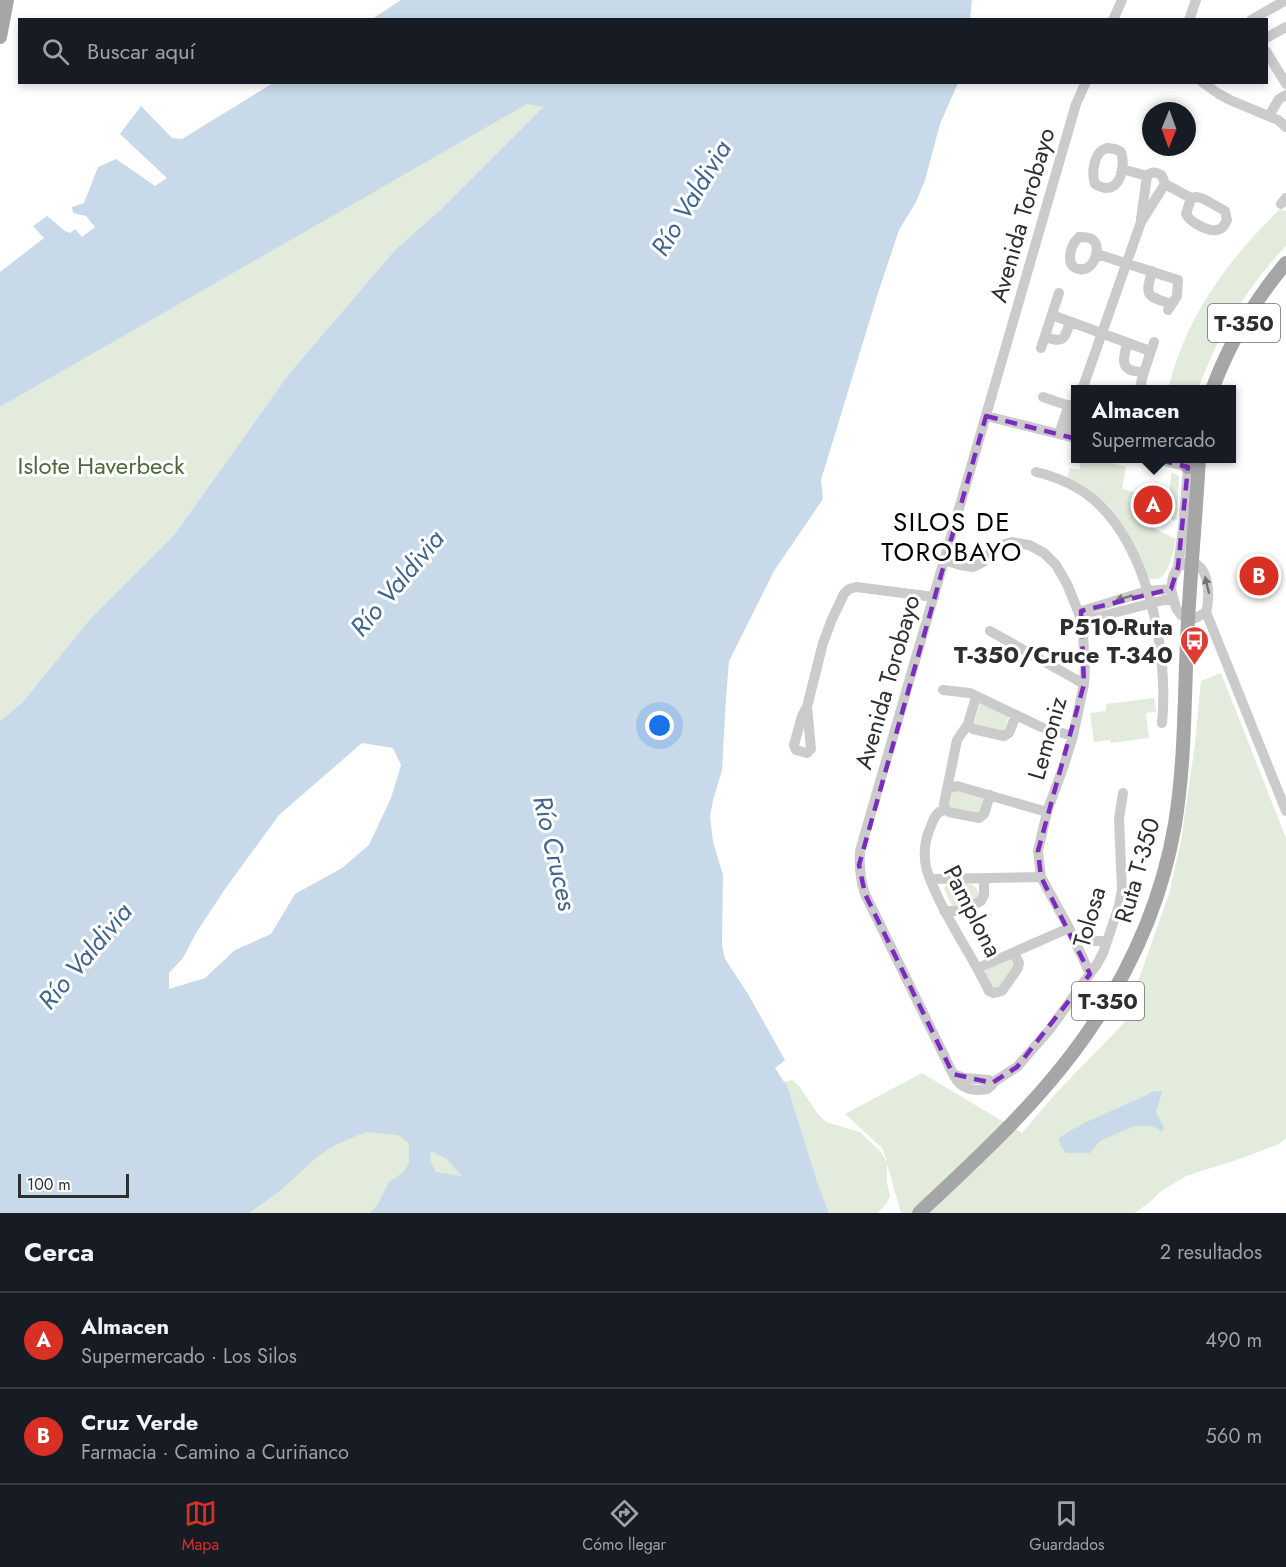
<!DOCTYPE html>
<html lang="es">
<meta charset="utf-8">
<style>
:root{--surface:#171b24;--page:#20242c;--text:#f1f3f6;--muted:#9ea1a6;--line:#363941;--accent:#d93025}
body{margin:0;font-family:Jost,sans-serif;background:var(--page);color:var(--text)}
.compass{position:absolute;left:1142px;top:102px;width:54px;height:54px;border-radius:50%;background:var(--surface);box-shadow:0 3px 9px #0003;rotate:181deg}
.scale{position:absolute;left:18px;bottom:15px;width:111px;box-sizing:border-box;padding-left:6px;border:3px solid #2e2e2e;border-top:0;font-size:16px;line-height:21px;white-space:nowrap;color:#2e2e2e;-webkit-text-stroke:4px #fff;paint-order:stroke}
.you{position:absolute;left:660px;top:726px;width:21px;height:21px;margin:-15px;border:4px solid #fff;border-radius:50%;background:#1a73e8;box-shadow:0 0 0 9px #1a73e833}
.badge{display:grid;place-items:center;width:39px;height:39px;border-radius:50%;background:var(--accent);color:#fff;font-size:20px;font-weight:700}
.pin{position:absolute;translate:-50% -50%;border:3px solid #fff;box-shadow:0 2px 6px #0006}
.popup{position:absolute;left:1071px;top:385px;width:165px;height:78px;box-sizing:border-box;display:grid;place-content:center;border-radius:0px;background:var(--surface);filter:drop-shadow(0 2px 4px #0005);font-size:20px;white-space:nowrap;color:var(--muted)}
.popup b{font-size:22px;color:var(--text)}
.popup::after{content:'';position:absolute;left:50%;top:100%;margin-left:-12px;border:12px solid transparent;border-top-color:var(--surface)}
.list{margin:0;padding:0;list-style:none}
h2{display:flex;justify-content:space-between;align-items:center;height:78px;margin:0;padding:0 24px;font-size:26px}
h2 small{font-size:20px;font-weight:400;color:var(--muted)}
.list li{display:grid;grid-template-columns:39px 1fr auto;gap:18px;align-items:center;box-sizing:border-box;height:96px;padding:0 24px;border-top:2px solid var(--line)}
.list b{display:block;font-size:22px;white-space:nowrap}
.list p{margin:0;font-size:20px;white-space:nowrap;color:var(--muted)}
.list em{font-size:20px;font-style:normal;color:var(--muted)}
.icon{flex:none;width:33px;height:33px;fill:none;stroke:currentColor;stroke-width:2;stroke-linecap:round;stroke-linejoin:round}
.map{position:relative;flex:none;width:1286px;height:1213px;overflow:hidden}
.search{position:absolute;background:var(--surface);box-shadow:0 3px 9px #0003;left:18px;right:18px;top:18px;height:66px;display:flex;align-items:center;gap:15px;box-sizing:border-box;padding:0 21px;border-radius:0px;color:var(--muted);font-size:22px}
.sheet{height:270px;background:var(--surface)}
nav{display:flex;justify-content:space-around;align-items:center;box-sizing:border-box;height:84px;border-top:2px solid var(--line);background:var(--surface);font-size:16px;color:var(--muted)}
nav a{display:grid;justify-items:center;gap:3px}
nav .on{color:var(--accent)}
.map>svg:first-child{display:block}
.green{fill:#e2ebdc}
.water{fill:#c8d9ea;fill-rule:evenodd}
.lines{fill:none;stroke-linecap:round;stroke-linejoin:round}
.minor{stroke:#cbcbcb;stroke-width:10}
.major{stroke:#a6a6a6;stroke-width:14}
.oneway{fill:#757575}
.marked{fill:none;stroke:#7b2cbf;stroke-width:4.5;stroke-dasharray:12 8;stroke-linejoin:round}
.labels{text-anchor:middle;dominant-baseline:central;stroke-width:6;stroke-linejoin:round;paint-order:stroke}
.shield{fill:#fff;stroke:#6d6d6d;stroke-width:1.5}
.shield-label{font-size:22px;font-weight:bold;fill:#2e2e2e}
.street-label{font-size:24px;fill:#2e2e2e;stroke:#fff}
.park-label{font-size:24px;fill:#4c683d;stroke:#fff}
.poi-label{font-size:24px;font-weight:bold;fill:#2e2e2e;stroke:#fff;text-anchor:end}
.water-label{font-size:26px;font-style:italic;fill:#3e658d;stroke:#fff}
.neighbourhood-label{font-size:26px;letter-spacing:1.5px;fill:#000;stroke:#fff}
</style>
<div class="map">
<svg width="1286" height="1213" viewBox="0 0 1286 1213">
<rect width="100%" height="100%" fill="#fff"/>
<!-- green -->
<path class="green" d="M 527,103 L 544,106 L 438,212 L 395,250 L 288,375 L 174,535 L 90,619 L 22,703 L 0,721 L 0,407 Z
M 1280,209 L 1286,211 L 1286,246 C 1246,288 1218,335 1198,389 L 1168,390 C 1186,316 1227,261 1280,209 Z
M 1082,459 L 1098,459 L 1126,467 L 1122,489 L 1142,494 L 1142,513 L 1145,515 L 1145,523 C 1155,530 1165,533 1176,539 C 1174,549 1169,575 1158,579 C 1157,579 1149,579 1148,579 L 1128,539 L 1067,478 L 1070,468 L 1079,470 Z
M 1173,473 L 1179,476 L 1177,520 L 1173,521 L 1168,515 L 1171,474 Z
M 1221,673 L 1286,838 L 1286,1138 L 1279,1144 L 1242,1158 L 1186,1176 L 1160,1192 L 1150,1202 L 1135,1213 L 901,1213 L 887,1164 L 887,1183 L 890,1196 L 886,1204 L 878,1213 L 829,1213 L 817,1181 L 788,1088 L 783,1082 L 792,1080 L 799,1086 L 818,1114 L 826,1122 L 860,1132 L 881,1152 L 887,1163 L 883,1149 L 845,1114 L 922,1073 L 1022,1133 L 1056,1093 L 1124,1023 L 1136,1006 L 1136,987 L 1169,894 L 1181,841 L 1195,744 L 1201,681 Z
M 1154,698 L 1156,712 L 1146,713 L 1149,738 L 1111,743 L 1110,740 L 1094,742 L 1090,713 L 1106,711 L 1106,704 Z
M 980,703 L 1009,716 L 1004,732 L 974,724 Z
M 953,790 L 983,799 L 980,813 L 948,807 L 951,791 Z
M 951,882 C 963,883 978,881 979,896 C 955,910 955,916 944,888 L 947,884 Z
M 1011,958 L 1016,965 L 1000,988 L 991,989 L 985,973 L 986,970 Z
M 372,1122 L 441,1143 L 462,1176 L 482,1213 L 239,1213 L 346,1132 Z"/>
<!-- water -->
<path class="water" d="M 401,0 L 972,0 L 970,20 L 372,19 Z
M 273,83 L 958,83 L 940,124 L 925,180 L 916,202 L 899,230 L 878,293 L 821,480 L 823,499 L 774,571 L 729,661 L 726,698 L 722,770 L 713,800 L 710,816 L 713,842 L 723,875 L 722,945 L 725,959 L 748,994 L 785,1060 L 775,1068 L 788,1088 L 817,1181 L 829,1213 L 369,1213 L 377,1206 L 389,1182 L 402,1173 L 409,1164 L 409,1143 L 398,1135 L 367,1132 L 356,1136 L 335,1145 L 317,1157 L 281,1190 L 249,1213 L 0,1213 L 0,721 L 22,703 L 90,619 L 174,535 L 288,375 L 395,250 L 438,212 L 543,107 L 527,104 L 0,407 L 0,272 L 44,238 L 33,226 L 47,216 L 65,231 L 70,233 L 75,229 L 82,237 L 95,227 L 86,216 L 73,213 L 72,207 L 84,203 L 98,167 L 116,159 L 155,186 L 167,178 L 120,134 L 141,106 L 172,138 L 182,139 ZM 362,743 L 393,748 L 401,765 L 391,798 L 369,845 L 342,868 L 295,894 L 271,934 L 235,950 L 205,978 L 169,989 L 169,973 L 183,958 L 196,933 L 225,889 L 279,815 ZM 431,1151 L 447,1159 L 462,1176 L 436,1172 L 430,1161 Z
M 1154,1091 L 1162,1091 L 1156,1112 L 1164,1128 L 1162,1132 L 1153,1126 L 1134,1126 L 1100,1141 L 1090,1153 L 1066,1153 L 1060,1145 L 1059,1138 C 1089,1117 1123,1108 1154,1091 Z"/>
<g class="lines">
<!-- minor -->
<path class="minor" d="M 1113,20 L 1122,0
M 1189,20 L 1196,0
M 1251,20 L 1286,0
M 1266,38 L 1286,27
M 1266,51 L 1286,84
M 1202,82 L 1219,94 L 1230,100 L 1278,120 L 1286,127
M 1269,116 L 1279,99 L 1286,95
M 1107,148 L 1115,149 L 1121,152 C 1125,164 1122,189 1105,188 C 1104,188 1096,185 1095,184 C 1091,173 1094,151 1107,148 Z
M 1165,184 L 1191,198
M 1197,197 L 1204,199 L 1225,211 L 1227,220 C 1225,224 1223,229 1217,230 C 1208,232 1190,222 1186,214 L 1191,198 Z
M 1281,204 L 1286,198
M 1141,219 L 1147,176
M 1079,237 C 1084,237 1090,237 1093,240 C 1100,246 1096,260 1090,266 C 1083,272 1070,270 1070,258 C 1070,250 1074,242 1079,237 Z
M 1097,254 L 1178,280 L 1177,296 L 1168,310
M 1152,271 C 1145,297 1146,295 1171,304
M 1052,315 L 1150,351
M 1045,337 C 1064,343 1064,340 1070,322
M 1127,343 C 1123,361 1119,372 1144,372
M 1041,348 L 1059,293
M 1140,387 L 1144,372 L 1154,342
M 1082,390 L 1141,222 L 1165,184 L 1162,176 C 1157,172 1152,171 1147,176 L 1122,169
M 1043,397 L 1075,408
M 986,416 L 1075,438
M 1059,434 L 1069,405
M 1067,436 L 1075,409
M 1153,458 L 1188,467 L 1183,529 L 1178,567 L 1173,577 L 1171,589 L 1176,608 L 1181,615 L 1188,619 L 1196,618 L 1206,612
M 1036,472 C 1057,477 1076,485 1093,499 C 1149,547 1169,654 1162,723
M 944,560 L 960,565 L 973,567 L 983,562 L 992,551 L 1001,545 L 1012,542 L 1029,545 L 1044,553 L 1056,565 L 1067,584 L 1082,621 L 1085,665 L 1084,684 L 1073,736 L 1064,765 L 1047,812 L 1038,851 L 1041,877 L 1069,928 L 1090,974
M 1178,567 C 1207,549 1212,593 1206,612 L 1286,811
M 1079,612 L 1147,591 L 1171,589
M 1082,621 L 1164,600 L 1173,600
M 990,631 L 1084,684
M 943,690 L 970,693 L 1041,727 L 1073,736
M 807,707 L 811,749 L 807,753 L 796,750 L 794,745 L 802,716 L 807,707 L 823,643 L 832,619 L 844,594 L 849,589 L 856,587 L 934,597
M 968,724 L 973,729 L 1004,736 L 1009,733 L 1016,715
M 947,789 L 957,786 L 1047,812
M 945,809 C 937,812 934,817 931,826 C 925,839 923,852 926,867 C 928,876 932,884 936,893 C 951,927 973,957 989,991 L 994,993 L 1002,991 L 1018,968 L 1019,963 L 1014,953
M 945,809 L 944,804 L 957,740 L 968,724 L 976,697
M 945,809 L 949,812 L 979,818 L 984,814 L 990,795
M 930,879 L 1041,877
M 944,911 L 960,911 L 981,901 L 984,895 L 984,879
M 1074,938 L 1092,941 L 1107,941
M 978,968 L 1069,928
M 953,1074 L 865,894 C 860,879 859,866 860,851 L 1076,104 L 1086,82
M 953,1074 L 964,1078 L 989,1080 L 991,1082 L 992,1085 L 987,1089 C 972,1092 960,1089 953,1074 Z
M 992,1083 L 1017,1067 L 1050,1029 L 1097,964 L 1103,953 L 1119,906 L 1122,890 L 1119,819 L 1123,793"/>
<!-- major -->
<path class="major" d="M 0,37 L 7,0
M 1212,390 C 1229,344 1254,301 1286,263
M 1188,467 L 1191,458
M 919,1213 C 982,1154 1049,1093 1096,1020 C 1135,961 1163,894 1175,824 C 1186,757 1184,688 1188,621 C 1191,567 1196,513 1199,458"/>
</g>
<!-- one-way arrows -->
<defs><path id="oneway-solid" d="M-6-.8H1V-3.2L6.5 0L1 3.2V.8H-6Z" transform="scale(1.5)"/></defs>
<g class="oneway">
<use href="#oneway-solid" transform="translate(1207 585) rotate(-104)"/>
<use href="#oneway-solid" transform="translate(1124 598) rotate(163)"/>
</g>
<!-- marked area -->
<path class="marked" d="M 986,416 L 1188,467 L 1178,567 L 1171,589 L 1081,611 L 1084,684 L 1038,851 L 1041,877 L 1090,974 L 1017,1067 L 992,1083 L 953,1074 L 865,894 L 859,865 Z"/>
<!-- icons -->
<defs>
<symbol id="bus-pin" viewBox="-11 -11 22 30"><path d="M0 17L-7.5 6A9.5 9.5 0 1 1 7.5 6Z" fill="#df3c35" stroke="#fff"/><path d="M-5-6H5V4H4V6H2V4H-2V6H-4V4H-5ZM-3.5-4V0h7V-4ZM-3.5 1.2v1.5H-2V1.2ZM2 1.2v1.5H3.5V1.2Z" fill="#fff"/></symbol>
</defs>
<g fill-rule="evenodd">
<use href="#bus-pin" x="1178" y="624" width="33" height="45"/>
</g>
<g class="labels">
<!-- shield labels -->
<g class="shield">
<rect x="1208" y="304" width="72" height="38" rx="4.5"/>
<rect x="1072" y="982" width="72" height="38" rx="4.5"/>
</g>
<g class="shield-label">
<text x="1244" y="323">T-350</text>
<text x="1108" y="1001">T-350</text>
</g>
<!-- street labels -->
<g class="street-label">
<text transform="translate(1022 215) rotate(-74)">Avenida Torobayo</text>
<text transform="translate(887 682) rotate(-74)">Avenida Torobayo</text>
<text transform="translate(1047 738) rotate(-74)">Lemoniz</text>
<text transform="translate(1137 870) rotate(-74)">Ruta T-350</text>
<text transform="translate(973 911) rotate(63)">Pamplona</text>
<text transform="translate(1089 917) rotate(-74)">Tolosa</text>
</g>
<!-- park labels -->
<g class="park-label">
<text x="101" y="465">Islote Haverbeck</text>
</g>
<!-- poi labels -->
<g class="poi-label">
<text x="1173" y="626">P510-Ruta<tspan x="1173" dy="28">T-350/Cruce T-340</tspan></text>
</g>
<!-- water labels -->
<g class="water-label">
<text transform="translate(691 198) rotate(-59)">Río Valdivia</text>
<text transform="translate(397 583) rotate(-50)">Río Valdivia</text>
<text transform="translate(555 853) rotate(77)">Río Cruces</text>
<text transform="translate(85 956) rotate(-50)">Río Valdivia</text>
</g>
<!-- neighbourhood labels -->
<g class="neighbourhood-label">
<text x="952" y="522">SILOS DE<tspan x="952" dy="30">TOROBAYO</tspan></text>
</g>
</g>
</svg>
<svg class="compass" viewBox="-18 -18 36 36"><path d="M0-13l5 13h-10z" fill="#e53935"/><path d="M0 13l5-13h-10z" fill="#9ea1a6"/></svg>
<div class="scale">100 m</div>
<div class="you"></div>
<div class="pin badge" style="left:1153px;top:505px">A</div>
<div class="popup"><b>Almacen</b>Supermercado</div>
<div class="pin badge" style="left:1259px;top:576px">B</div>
<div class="search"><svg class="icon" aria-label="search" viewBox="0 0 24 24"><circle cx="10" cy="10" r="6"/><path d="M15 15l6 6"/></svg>Buscar aquí</div>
</div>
<section class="sheet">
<h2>Cerca<small>2 resultados</small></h2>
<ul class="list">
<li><span class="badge">A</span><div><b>Almacen</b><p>Supermercado · Los Silos</p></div><em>490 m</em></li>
<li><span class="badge">B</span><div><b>Cruz Verde</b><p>Farmacia · Camino a Curiñanco</p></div><em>560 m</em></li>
</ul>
</section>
<nav>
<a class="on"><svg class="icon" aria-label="map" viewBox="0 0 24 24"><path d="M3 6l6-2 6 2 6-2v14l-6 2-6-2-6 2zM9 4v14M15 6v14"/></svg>Mapa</a>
<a><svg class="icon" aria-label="directions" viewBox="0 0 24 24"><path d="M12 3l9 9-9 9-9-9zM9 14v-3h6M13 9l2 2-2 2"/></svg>Cómo llegar</a>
<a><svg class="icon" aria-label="saved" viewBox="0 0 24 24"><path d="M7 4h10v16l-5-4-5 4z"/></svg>Guardados</a>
</nav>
